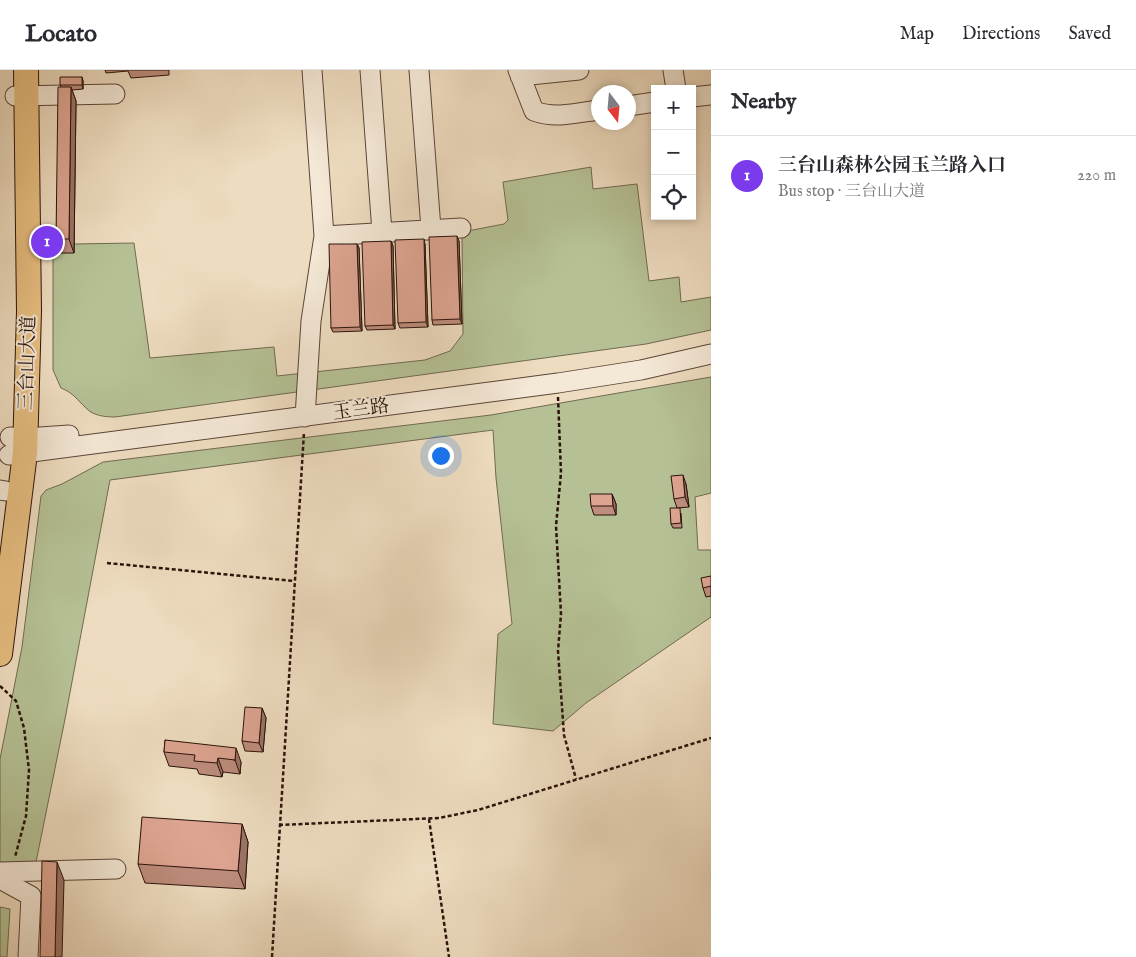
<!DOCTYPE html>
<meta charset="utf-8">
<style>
:root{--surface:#fff;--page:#f7f7f7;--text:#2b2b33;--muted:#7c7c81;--line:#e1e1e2;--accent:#7c3aed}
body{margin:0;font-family:"IM FELL English","Noto Serif SC",serif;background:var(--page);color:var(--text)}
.controls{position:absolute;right:15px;top:15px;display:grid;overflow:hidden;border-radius:0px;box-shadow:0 2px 8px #0003}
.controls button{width:45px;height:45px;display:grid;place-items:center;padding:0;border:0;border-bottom:1px solid var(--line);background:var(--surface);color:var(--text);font:25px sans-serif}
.compass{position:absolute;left:591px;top:15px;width:45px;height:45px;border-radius:50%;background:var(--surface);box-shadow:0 2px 8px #0003;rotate:164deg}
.you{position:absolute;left:440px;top:385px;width:18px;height:18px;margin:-12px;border:4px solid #fff;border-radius:50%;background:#1a73e8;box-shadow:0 0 0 8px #1a73e833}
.badge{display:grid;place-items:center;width:32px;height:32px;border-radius:50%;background:var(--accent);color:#fff;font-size:16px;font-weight:700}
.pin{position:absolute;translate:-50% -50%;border:2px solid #fff;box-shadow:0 1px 5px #0006}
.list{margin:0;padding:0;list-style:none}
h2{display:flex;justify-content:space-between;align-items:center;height:65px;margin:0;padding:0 20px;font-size:21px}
h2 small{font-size:16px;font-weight:400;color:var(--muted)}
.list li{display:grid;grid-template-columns:32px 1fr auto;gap:15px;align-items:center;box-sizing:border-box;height:80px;padding:0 20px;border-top:1px solid var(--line)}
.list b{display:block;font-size:19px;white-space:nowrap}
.list p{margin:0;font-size:16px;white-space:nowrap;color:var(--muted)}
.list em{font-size:16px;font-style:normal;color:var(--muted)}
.icon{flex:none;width:28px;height:28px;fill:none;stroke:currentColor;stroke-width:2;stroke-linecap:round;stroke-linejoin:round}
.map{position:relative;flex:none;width:711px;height:887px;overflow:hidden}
header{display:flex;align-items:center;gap:30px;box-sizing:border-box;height:70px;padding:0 25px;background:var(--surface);border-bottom:1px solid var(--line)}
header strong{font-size:24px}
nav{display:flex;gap:28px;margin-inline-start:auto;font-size:18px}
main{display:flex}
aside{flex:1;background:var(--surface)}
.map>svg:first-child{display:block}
.green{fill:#b5c195;stroke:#706a50}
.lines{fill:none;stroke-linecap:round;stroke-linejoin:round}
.minor-casing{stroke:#5b4438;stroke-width:21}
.major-casing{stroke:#2a120a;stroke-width:26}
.path{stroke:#2a120a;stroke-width:2.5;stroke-dasharray:4 2.5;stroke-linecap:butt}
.minor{stroke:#f4e8d6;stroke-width:19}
.major{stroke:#e7be80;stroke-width:24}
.wall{fill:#be8d7d;stroke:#2a120a}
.shaded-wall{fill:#9b7366;stroke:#2a120a}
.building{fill:#dda491;stroke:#2a120a}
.labels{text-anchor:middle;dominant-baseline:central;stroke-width:4;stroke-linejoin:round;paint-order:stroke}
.street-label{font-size:19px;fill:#2a120a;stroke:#f4e8d6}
</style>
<header>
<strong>Locato</strong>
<nav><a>Map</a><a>Directions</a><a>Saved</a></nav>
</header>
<main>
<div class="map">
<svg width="711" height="887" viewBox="0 0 711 887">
<rect width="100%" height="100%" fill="#eedcc0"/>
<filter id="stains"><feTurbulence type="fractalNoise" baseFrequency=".004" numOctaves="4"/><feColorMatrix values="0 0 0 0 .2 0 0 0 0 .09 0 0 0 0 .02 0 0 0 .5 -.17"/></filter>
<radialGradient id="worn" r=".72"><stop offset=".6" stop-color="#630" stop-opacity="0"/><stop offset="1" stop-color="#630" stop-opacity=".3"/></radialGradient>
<!-- green -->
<path class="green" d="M 591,97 L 593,119 L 637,114 L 649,211 L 679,207 L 681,232 L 711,227 L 711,260 L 646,274 L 115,347 C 106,347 93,346 86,338 C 76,329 75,324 61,318 L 53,300 L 53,184 L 61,183 L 74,174 L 134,173 L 150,288 L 274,277 L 277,306 L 425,290 L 450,281 L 463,264 L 462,162 L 504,154 L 508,150 L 503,112 Z
M 711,307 L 711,423 L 695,427 L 698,480 L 711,480 L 711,547 L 586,633 L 553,661 L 493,654 L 498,564 L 512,554 L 496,408 L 493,360 L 110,410 L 65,649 L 33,807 L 0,800 L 0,689 L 22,577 L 41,426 L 46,420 L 62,414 L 103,392 L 491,345 Z
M 0,837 L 10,839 L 7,887 L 0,887 Z"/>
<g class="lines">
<defs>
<path id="minor" d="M 370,0 L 382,162
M 419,0 L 431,159
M 518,0 L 534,41 C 555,49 577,43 598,40
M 673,0 L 676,19
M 520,6 L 579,0
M 15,26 L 115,24
M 692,27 L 711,25
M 628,36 L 655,32
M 324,166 L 461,158
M 305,347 L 311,251 L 324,166 L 312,0
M 10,367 L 26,368 L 69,365
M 9,385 L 558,313 L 641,300 L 711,284
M 0,420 L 6,421
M 0,802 L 116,799
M 0,809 L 31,826 L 28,887"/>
<path id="major" d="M 0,584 L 25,383 L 29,241 L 26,0"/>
</defs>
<!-- minor casing -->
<use href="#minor" class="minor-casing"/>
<!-- major casing -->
<use href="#major" class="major-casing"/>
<!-- path -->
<path class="path" d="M 558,327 L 561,403 L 556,456 L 561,544 L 558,581 L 564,665 L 576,709
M 107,493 L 294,511
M 0,616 L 16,631 L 24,658 L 29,700 L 26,746 L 15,787
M 429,749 L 449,887
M 279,755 L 439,748 L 478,740 L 711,668
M 272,887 L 304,362"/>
<!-- minor -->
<use href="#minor" class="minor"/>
<!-- major -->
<use href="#major" class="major"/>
</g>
<!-- wall -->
<path class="wall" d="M 105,0 L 169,0 L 169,5 L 131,8 L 128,1 L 106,3 Z
M 82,7 L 83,11 L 83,19 L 72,20 L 76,31 L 74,183 L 61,183 L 56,169 L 61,17 L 60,15 Z
M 391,171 L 393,176 L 395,259 L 367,260 L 365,256 Z
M 459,171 L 462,254 L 433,255 L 432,250 Z
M 357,174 L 359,178 L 362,261 L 333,262 L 331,258 Z
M 425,174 L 428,257 L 400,258 L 398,253 Z
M 686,414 L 689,437 L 677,438 L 674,429 Z
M 612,424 L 616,434 L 616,445 L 594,445 L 591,436 Z
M 681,443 L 682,458 L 673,458 L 671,454 Z
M 711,506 L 711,526 L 706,527 L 703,518 Z
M 262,638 L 266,648 L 263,682 L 245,681 L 242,671 Z
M 165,670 L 241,692 L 240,704 L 223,702 L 222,707 L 199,704 L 197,699 L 169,696 L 164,682 Z
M 242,754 L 248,772 L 245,819 L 145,813 L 138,794 Z"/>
<!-- shaded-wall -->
<path class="shaded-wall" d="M 82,7 L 83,11 L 83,19 L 82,15 Z
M 71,17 L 76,31 L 74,183 L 69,169 Z
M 457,166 L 459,171 L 462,254 L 460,249 Z
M 424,169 L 425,174 L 428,257 L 426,252 Z
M 391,171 L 393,176 L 395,259 L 393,255 Z
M 357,174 L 359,178 L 362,261 L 360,257 Z
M 683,405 L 686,414 L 689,437 L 685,427 Z
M 612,424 L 616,434 L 616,445 L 613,436 Z
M 262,638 L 266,648 L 263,682 L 259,673 Z
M 236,678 L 241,692 L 240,704 L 235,690 Z
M 218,688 L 223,702 L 222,707 L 217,693 Z
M 242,754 L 248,772 L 245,819 L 238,801 Z
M 57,792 L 64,810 L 62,887 L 55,887 Z"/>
<!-- building -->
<path class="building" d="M 60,7 L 82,7 L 82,15 L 60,15 Z
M 58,17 L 71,17 L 69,169 L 56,169 Z
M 457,166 L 460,249 L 432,250 L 429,167 Z
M 424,169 L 426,252 L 398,253 L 395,170 Z
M 391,171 L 393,255 L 365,256 L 362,172 Z
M 329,174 L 357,174 L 360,257 L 331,258 Z
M 683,405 L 685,427 L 674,429 L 671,406 Z
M 590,424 L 612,424 L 613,436 L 591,436 Z
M 670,438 L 680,438 L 681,453 L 671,454 Z
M 711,506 L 711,516 L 703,518 L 701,508 Z
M 245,637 L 262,638 L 259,673 L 242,671 Z
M 165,670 L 236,678 L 235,690 L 218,688 L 217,693 L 194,691 L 195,685 L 164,682 Z
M 142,747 L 242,754 L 238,801 L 138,794 Z
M 42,791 L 57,792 L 55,887 L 40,887 Z"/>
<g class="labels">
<!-- street labels -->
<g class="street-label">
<text transform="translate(28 293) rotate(-88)">三台山大道</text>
<text transform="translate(361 340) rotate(-8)">玉兰路</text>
</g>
</g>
<rect width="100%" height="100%" filter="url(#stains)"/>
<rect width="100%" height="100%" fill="url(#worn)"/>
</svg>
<div class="controls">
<button>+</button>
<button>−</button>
<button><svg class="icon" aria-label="locate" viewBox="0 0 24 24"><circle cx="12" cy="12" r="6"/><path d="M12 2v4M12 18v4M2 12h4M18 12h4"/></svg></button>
</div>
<svg class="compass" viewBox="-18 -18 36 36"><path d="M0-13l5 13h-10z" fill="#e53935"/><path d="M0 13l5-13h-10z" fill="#7c7c81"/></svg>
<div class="you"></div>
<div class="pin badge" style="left:47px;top:172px">1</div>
</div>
<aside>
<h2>Nearby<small></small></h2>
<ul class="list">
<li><span class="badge">1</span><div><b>三台山森林公园玉兰路入口</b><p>Bus stop · 三台山大道</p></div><em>220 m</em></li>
</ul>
</aside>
</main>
